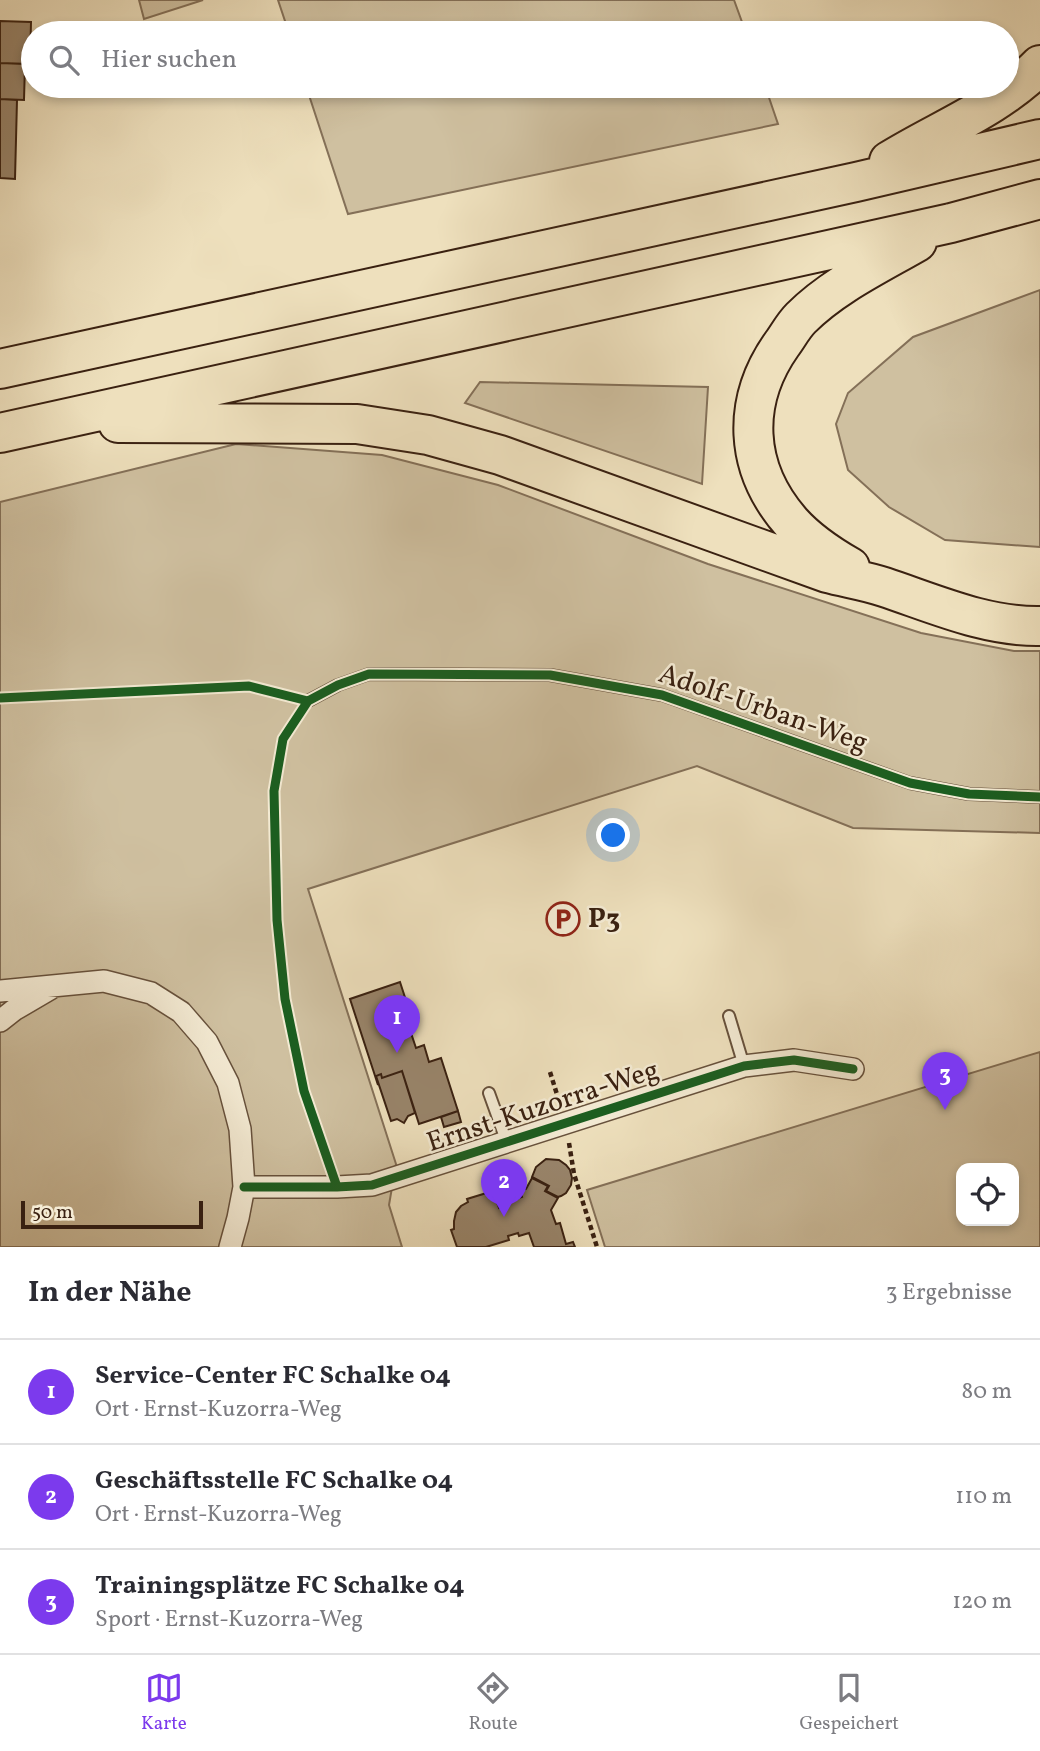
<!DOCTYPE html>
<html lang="de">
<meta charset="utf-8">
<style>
:root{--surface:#fff;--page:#f2f2f3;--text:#2b2b33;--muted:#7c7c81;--line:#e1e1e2;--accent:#7c3aed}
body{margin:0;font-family:Vollkorn,serif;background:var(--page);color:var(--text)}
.controls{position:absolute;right:21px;bottom:21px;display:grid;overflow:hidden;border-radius:14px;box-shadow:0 4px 10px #0003}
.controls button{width:63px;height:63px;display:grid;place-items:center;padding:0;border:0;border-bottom:2px solid var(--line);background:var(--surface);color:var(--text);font:35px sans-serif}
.scale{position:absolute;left:21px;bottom:18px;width:182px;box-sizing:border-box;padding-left:7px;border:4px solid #3a2111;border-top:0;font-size:19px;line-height:24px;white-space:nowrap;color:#3a2111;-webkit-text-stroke:5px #f4ebd4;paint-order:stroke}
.you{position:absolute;left:614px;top:836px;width:24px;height:24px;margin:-18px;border:5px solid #fff;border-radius:50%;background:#1a73e8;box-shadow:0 0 0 10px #1a73e833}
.badge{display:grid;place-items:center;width:46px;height:46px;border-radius:50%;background:var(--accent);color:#fff;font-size:23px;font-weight:700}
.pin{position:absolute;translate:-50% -58px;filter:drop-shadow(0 2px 4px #0008)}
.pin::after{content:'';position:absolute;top:37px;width:24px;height:21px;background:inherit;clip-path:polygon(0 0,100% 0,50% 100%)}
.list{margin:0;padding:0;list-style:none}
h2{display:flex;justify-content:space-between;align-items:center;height:91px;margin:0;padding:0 28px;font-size:30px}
h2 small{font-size:23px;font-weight:400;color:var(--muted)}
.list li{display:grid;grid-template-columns:46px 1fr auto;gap:21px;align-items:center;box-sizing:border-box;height:105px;padding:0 28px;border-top:2px solid var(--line)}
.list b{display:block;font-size:26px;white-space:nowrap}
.list p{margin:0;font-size:23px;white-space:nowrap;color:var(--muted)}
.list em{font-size:23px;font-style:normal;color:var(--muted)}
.icon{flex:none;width:38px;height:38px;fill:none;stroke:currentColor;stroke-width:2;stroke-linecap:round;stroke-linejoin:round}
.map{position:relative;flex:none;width:1040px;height:1247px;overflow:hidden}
.search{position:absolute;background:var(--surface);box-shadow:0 4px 10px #0003;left:21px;right:21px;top:21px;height:77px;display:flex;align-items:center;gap:18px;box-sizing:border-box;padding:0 24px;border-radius:38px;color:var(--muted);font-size:26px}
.sheet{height:406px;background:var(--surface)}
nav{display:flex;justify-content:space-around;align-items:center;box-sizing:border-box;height:98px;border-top:2px solid var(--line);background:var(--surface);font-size:19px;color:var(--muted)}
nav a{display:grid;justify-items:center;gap:4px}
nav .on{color:var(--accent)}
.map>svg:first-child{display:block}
.green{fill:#cfc0a0;stroke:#847058;stroke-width:2;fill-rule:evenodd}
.building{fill:#98846a;stroke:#3a2111;stroke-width:2}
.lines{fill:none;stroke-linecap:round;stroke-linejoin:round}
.lane-casing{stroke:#67513c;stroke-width:14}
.street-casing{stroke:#67513c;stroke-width:24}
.highway-casing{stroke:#3a2111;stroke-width:42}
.path{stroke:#3a2111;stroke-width:4.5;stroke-dasharray:5 3.5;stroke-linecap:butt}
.lane{stroke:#f4ebd4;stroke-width:10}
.street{stroke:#f4ebd4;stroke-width:21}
.highway{stroke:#eee0bd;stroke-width:38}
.cycleway-casing{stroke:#f4ebd4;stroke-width:13}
.cycleway{stroke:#1b5e20;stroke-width:9}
.labels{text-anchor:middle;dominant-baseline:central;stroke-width:5;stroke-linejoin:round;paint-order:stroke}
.street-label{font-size:28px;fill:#3a2111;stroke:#f4ebd4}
.poi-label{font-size:28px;font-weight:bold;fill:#3a2111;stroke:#f4ebd4;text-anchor:start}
</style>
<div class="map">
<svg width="1040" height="1247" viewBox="0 0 1040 1247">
<rect width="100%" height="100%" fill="#eee0bd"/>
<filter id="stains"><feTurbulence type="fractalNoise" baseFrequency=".00286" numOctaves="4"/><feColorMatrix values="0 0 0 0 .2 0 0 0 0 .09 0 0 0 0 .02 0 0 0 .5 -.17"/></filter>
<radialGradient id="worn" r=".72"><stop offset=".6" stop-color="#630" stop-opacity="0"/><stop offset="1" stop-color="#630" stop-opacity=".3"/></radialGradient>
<!-- green -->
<path class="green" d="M 139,0 L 203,0 L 144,19 Z
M 278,0 L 734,0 L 746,33 L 289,33 Z
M 306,86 L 765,86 L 778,124 L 348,214 Z
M 1040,290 L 1040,547 L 945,540 L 889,507 L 848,470 L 836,424 L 848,393 L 913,337 Z
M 480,382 L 708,387 L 702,484 L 465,403 Z
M 236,444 L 382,455 L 498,485 L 708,564 L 921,633 L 1014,651 L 1040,651 L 1040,833 L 853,828 L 697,766 L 308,889 L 396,1164 L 389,1205 L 402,1247 L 0,1247 L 0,502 Z
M 1040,1052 L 1040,1247 L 605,1247 L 587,1190 ZM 1014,1168 L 1014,1221 L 961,1221 L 961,1168 Z"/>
<!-- building -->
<path class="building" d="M 0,21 L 31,22 L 30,64 L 0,63 Z
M 0,63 L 25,64 L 24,100 L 0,99 Z
M 0,99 L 17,100 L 15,179 L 0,178 Z
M 400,982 L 411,1016 L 406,1018 L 416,1048 L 424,1045 L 429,1062 L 441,1058 L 458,1111 L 419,1124 L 402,1071 L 382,1078 L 381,1074 L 376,1076 L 378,1085 L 350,999 Z
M 402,1071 L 415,1113 L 408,1116 L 404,1123 L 397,1119 L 391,1121 L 376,1076 L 381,1074 L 382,1078 Z
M 458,1111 L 461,1122 L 444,1127 L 441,1117 Z
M 546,1159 L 559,1160 L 566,1165 L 570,1170 L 572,1178 L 571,1185 L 566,1193 L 561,1196 L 558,1197 L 546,1191 L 549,1186 L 532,1177 L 536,1167 Z
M 532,1178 L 548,1186 L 545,1191 L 558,1198 L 551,1210 L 556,1224 L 560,1223 L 566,1244 L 573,1242 L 575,1247 L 534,1247 L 529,1233 L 519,1236 L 518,1233 L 508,1236 L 509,1240 L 486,1247 L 457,1247 L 451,1230 L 454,1229 L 454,1221 L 456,1212 L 461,1206 L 468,1202 L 467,1199 L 493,1191 L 499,1208 L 509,1205 L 508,1202 L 522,1197 L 520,1191 L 526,1189 Z"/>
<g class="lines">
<defs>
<path id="lane" d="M 308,701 L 338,685 L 369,674 L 550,675 L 662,695 L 910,783 L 969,794 L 1040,797
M 729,1016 L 744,1066
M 489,1093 L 507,1143"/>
<path id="street" d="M 0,991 L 104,981 L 151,993 L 181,1012 L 207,1042 L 228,1083 L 240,1129 L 244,1187 L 238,1218 L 230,1247
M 0,1021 L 14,1010 L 50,989
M 244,1187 L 337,1187 L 372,1185 L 744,1066 L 794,1060 L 853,1069"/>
<path id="highway" d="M 889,161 C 939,130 998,108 1040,65
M 0,369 L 856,182 L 1040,139
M 118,423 L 357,424 L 428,435 L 500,455 L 827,573 C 846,578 866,581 884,587 C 935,604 986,627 1040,626
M 0,433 L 951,223 L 1040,199
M 850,567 C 829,555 807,540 791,522 C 744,468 741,402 782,344 C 788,336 793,326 801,318 C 833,286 877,265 917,242"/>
</defs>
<!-- lane casing -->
<use href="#lane" class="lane-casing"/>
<!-- street casing -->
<use href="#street" class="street-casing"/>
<!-- highway casing -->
<use href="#highway" class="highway-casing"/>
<!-- path -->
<path class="path" d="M 550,1072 L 560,1104
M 569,1143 L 574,1174 L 597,1247"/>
<!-- lane -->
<use href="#lane" class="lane"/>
<!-- street -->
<use href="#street" class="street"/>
<!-- highway -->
<use href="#highway" class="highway"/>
<defs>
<path id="cycleway" d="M 0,698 L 249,686 L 308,701
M 244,1187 L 337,1187 L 372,1185 L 744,1066 L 794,1060 L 853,1069
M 337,1187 L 304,1091 L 285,999 L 277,920 L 274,791 L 283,739 L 308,701 L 338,685 L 369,674 L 550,675 L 662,695 L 910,783 L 969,794 L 1040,797"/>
</defs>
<!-- cycleway casing -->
<use href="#cycleway" class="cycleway-casing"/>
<!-- cycleway -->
<use href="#cycleway" class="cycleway"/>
</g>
<!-- icons -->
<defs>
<symbol id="parking-ring" viewBox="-11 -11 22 22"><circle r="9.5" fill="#f4ebd4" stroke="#8f2418" stroke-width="1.5"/><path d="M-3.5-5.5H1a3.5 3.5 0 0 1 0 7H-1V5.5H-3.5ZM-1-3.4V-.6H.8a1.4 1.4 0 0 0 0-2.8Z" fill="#8f2418"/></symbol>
</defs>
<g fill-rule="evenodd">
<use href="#parking-ring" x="544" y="900" width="38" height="38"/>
</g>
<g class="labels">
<!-- street labels -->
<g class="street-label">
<text transform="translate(763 709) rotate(19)">Adolf-Urban-Weg</text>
<text transform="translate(543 1107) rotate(-18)">Ernst-Kuzorra-Weg</text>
</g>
<!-- poi labels -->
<g class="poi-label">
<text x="588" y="919">P3</text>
</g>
</g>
<rect width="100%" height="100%" filter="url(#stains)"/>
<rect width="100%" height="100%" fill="url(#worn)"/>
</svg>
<div class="controls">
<button><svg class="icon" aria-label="locate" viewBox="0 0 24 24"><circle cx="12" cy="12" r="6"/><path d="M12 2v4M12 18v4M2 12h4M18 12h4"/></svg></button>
</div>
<div class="scale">50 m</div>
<div class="you"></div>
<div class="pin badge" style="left:397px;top:1053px">1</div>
<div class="pin badge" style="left:504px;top:1217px">2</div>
<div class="pin badge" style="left:945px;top:1110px">3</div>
<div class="search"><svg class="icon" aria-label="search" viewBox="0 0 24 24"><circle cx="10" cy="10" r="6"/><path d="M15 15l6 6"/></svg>Hier suchen</div>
</div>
<section class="sheet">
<h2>In der Nähe<small>3 Ergebnisse</small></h2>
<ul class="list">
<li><span class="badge">1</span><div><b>Service-Center FC Schalke 04</b><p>Ort · Ernst-Kuzorra-Weg</p></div><em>80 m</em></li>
<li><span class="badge">2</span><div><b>Geschäftsstelle FC Schalke 04</b><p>Ort · Ernst-Kuzorra-Weg</p></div><em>110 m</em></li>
<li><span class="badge">3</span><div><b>Trainingsplätze FC Schalke 04</b><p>Sport · Ernst-Kuzorra-Weg</p></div><em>120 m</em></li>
</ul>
</section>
<nav>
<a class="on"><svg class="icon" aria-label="map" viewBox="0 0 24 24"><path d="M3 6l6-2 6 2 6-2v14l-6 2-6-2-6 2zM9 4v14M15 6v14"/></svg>Karte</a>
<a><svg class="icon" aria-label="directions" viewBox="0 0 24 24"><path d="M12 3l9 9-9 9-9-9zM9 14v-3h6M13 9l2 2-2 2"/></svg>Route</a>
<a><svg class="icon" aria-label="saved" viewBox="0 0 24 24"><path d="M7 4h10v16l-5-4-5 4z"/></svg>Gespeichert</a>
</nav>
